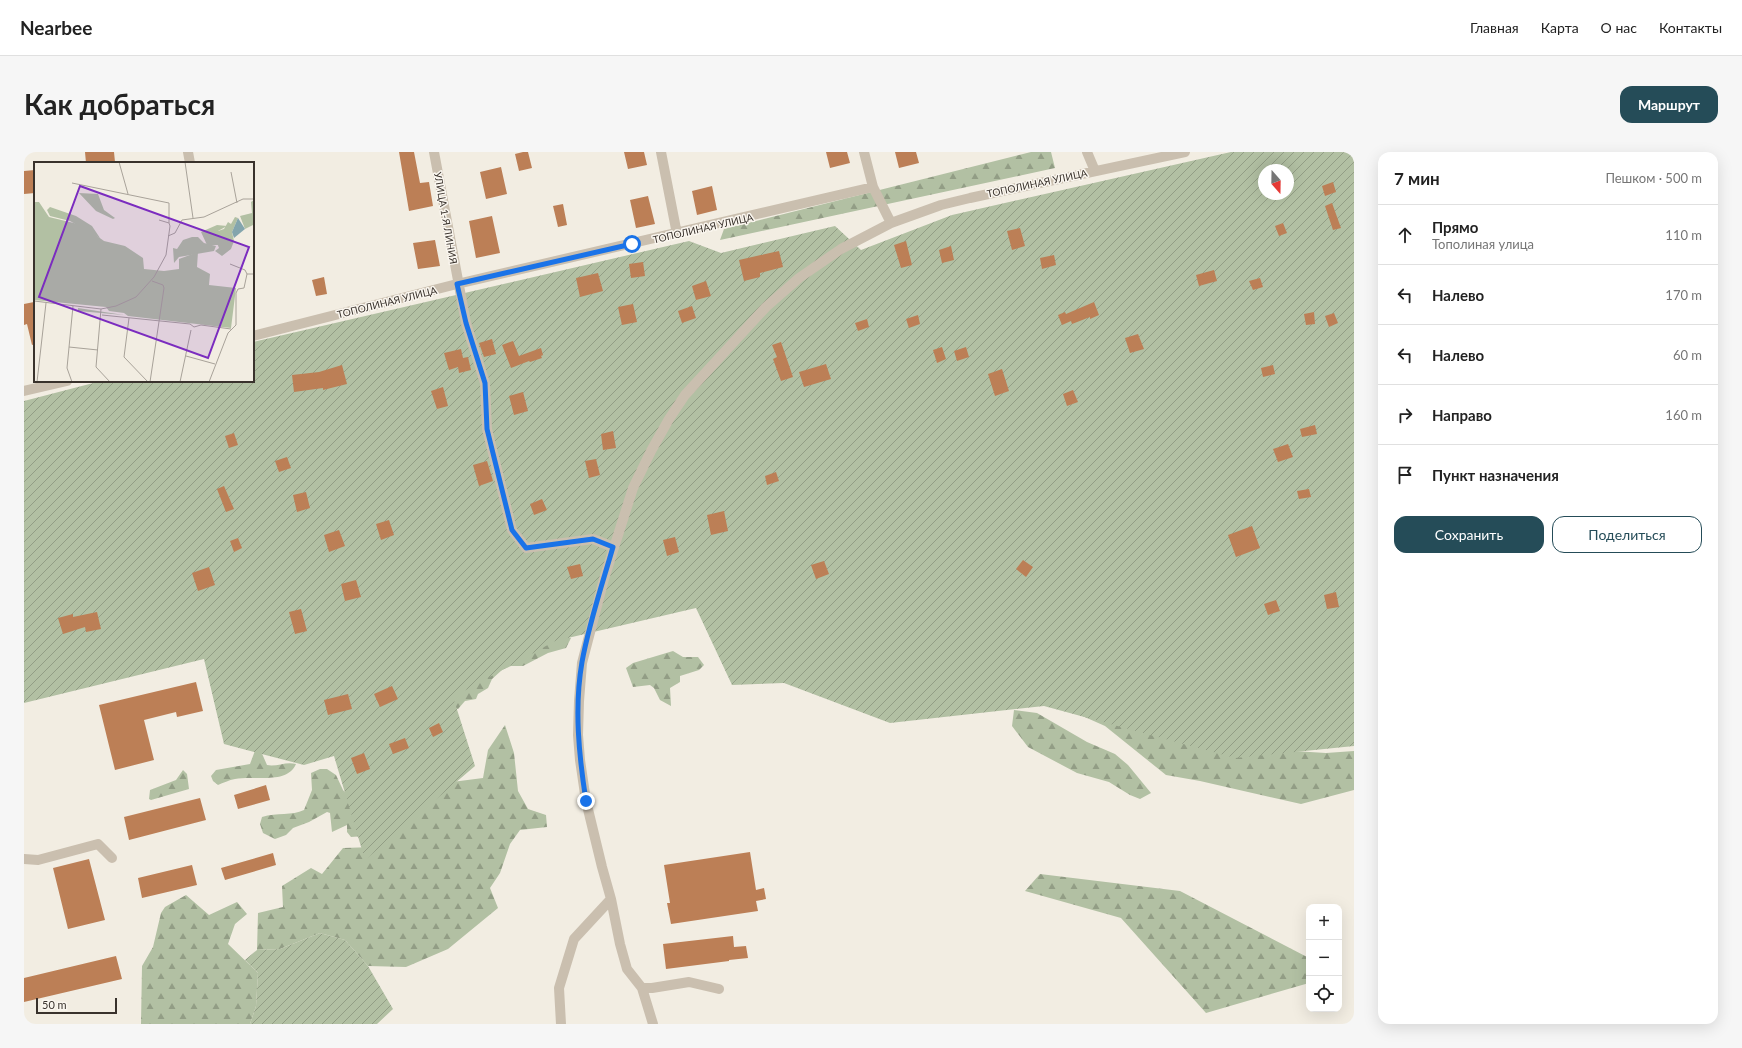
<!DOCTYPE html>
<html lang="ru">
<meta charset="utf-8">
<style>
:root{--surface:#fff;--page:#f6f6f6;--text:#222;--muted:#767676;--line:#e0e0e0;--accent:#254c58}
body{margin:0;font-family:Lato,sans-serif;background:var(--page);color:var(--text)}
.controls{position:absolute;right:12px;bottom:12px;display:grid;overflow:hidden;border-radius:8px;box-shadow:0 4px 16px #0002}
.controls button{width:36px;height:36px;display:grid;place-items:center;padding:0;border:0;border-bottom:1px solid var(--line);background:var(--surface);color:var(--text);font:20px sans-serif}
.compass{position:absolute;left:1234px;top:12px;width:36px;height:36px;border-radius:50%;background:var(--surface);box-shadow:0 4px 16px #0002;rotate:160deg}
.scale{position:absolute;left:12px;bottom:10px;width:81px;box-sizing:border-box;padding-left:4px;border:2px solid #39322c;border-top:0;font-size:11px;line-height:14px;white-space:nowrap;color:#39322c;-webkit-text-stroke:3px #faf6ef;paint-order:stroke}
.stop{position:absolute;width:12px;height:12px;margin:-9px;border:3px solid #1a73e8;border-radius:50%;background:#fff}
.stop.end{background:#1a73e8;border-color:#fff;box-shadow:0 1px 4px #0008}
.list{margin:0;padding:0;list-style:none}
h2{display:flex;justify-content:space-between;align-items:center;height:52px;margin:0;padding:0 16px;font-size:17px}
h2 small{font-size:13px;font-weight:400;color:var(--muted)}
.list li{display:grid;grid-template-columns:26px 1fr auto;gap:12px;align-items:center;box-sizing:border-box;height:60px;padding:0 16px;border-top:1px solid var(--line)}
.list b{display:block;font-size:15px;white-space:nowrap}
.list p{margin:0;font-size:13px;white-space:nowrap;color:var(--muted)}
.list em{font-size:13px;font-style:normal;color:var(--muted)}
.actions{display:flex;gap:8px;padding:12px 16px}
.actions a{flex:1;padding:9px 0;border:1px solid var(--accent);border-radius:12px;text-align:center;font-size:14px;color:var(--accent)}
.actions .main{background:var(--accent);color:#fff}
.icon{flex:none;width:22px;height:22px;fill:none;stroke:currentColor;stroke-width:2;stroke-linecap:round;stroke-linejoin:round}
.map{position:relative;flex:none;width:1330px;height:872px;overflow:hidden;border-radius:12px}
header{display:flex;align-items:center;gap:24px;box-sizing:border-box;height:56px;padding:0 20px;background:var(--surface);border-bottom:1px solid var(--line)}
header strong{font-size:19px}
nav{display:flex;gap:22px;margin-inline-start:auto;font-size:14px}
.intro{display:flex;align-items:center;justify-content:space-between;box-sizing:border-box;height:96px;padding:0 24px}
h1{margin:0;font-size:28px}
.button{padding:10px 18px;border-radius:12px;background:var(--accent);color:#fff;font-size:14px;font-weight:700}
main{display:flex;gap:24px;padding:0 24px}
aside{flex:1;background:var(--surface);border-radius:12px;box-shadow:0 4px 16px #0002}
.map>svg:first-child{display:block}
.forest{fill:url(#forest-firs)}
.garden{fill:url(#garden-furrows);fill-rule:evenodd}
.building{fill:#bc7f56}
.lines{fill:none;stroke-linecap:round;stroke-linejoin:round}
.minor{stroke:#cabfaf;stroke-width:10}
.route{stroke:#1a73e8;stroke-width:5}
.labels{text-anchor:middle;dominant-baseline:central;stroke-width:3;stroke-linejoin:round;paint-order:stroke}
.street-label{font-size:10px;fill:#39322c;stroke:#faf6ef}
.inset-road{fill:none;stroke:#a8a299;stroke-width:1}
.view{fill:#7b2cbf;fill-opacity:0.15;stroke:#7b2cbf;stroke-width:2}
.inset-edge{fill:none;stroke:#39322c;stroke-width:2}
</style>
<header>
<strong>Nearbee</strong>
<nav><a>Главная</a><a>Карта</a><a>О нас</a><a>Контакты</a></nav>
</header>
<div class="intro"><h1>Как добраться</h1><a class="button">Маршрут</a></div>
<main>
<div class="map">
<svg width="1330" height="872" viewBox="0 0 1330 872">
<defs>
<pattern id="forest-firs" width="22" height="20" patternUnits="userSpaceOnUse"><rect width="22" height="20" fill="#b2c0a3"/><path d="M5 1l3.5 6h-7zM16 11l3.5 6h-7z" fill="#929d85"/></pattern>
<pattern id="garden-furrows" width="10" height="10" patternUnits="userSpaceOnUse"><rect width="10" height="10" fill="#b2c0a3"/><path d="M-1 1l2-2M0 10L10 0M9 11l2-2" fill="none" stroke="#929d85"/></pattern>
</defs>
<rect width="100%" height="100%" fill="#f2ede2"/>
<!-- forest -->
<path class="forest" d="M 1007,0 L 1027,0 L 1031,16 L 696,88 L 700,77 Z
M 535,483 L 547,486 L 542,496 L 524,501 L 499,514 L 487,514 L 478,518 L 468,527 L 464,536 L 454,542 L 452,547 L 441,549 L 434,557 L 412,551 Z
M 649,499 L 659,505 L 674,505 L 680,513 L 675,518 L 656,524 L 656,530 L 646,536 L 647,554 L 636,548 L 630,536 L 626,533 L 609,535 L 602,516 L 609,511 Z
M 990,558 L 1013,561 L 1063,590 L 1091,602 L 1104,613 L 1127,641 L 1116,647 L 1106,643 L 1085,630 L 1053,621 L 1004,595 L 988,574 Z
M 1054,562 L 1205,595 L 1302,601 L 1330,599 L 1330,638 L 1277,652 L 1176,629 L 1142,623 L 1081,574 Z
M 481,573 L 490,601 L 494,639 L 504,657 L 522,663 L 523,675 L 496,678 L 486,692 L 476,721 L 466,736 L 474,756 L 424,797 L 382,815 L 344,814 L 321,788 L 296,781 L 256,797 L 233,798 L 234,761 L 259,755 L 258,734 L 287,716 L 298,722 L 319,696 L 350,695 L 428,630 L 459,626 L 464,598 Z
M 232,596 L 236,597 L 243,613 C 253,615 262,609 272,612 C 263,633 230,623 211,627 C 205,628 199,631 194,633 L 189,629 L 187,624 L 192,618 L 226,612 Z
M 296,617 L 303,617 L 312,623 L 319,638 L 340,663 L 341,684 L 327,685 L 323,680 L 323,673 L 308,680 L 306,661 L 303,660 L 285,670 L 269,676 L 262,683 L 251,687 L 239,681 L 236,672 L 238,665 C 253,660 268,664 280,658 L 288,638 L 287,621 Z
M 159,618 L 163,622 L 165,637 L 127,648 L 125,647 L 126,638 L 152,628 Z
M 1016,722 L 1156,739 L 1285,806 L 1285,831 L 1182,861 L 1097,766 L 1001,739 Z
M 162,743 L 185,763 L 213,750 L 223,762 L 211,772 L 204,792 L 234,821 L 232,854 L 226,872 L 117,872 L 118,814 L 129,795 L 137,761 L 141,755 Z"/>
<!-- garden -->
<path class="garden" d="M 1207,0 L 1330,0 L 1330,594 L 1211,606 L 1020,554 L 866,571 L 760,531 L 708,533 L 672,456 L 531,489 L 429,545 L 451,614 L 341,708 L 310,604 L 280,613 L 200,592 L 180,507 L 0,551 L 0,249 L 77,229 L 229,229 L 229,190 L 665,89 L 697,101 L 811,74 L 837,98 L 928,63 ZM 1240,18 L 1264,18 L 1264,42 L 1240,42 Z
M 296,781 L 321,788 L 344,814 L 369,857 L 353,872 L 226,872 L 232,854 L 234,821 L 221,808 L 233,798 L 256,797 Z"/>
<!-- building -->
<path class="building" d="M 61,0 L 90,0 L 91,10 L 62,11 Z
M 375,0 L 390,0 L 396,31 L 405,30 L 409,54 L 385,59 Z
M 499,0 L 504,0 L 508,16 L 495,19 L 491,2 Z
M 600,0 L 620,0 L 623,13 L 604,17 Z
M 802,0 L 823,0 L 826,11 L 806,16 Z
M 871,0 L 892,0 L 895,11 L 875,16 Z
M 477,15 L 483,42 L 462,47 L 456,20 Z
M 11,18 L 11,41 L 0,42 L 0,19 Z
M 1309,30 L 1312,40 L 1301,44 L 1298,34 Z
M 688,34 L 693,58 L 673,63 L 668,39 Z
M 624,44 L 631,72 L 612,76 L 606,48 Z
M 1308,51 L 1317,76 L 1309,78 L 1301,54 Z
M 539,52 L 543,73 L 534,75 L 529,54 Z
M 468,64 L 476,101 L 452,106 L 445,69 Z
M 1259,71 L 1263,81 L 1255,84 L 1251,74 Z
M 996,76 L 1001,94 L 988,98 L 983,79 Z
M 411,88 L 416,114 L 394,117 L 389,91 Z
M 882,89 L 888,113 L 877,116 L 870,93 Z
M 927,94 L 930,108 L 918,111 L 915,98 Z
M 755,99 L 759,115 L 736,121 L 736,125 L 720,129 L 715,108 Z
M 1030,103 L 1032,113 L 1018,117 L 1016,106 Z
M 619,110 L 621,124 L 607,126 L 605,112 Z
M 1190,118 L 1193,129 L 1175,134 L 1172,123 Z
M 574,121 L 579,139 L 556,145 L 552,126 Z
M 300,125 L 303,142 L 292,144 L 288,128 Z
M 1236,126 L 1239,135 L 1229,138 L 1225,129 Z
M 682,129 L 687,144 L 672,148 L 668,134 Z
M 10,150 L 11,192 L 8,193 L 3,172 L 0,173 L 0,152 Z
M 1070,150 L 1075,163 L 1066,167 L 1066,165 L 1048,172 L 1047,169 L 1038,173 L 1034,163 L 1041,160 L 1042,162 Z
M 609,152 L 613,170 L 598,173 L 594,155 Z
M 668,154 L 672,166 L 658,171 L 654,159 Z
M 1290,160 L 1291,172 L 1282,173 L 1280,162 Z
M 1310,161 L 1314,171 L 1305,175 L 1301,164 Z
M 894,163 L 896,172 L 885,176 L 882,167 Z
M 843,167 L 845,175 L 834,179 L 831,171 Z
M 1114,182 L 1120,197 L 1106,201 L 1101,186 Z
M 468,187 L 472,202 L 460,205 L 455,191 Z
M 489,189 L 495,204 L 517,196 L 519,203 L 517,204 L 518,206 L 506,210 L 505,209 L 487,216 L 478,193 Z
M 757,190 L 769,225 L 757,229 L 749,207 L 753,205 L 748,193 Z
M 918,195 L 922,207 L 913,211 L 909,198 Z
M 942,195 L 945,205 L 933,209 L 930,199 Z
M 437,197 L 439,206 L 444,205 L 447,218 L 435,221 L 434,215 L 425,218 L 420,201 Z
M 802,212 L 807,227 L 780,235 L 775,220 Z
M 318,213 L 323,232 L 299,238 L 299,236 L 270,240 L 268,223 L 295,220 Z
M 1249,213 L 1251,222 L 1239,225 L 1237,216 Z
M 978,217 L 985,239 L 971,244 L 964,222 Z
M 419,235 L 424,254 L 413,257 L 407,239 Z
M 1049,238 L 1054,250 L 1043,254 L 1039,242 Z
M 499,240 L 504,259 L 490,263 L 485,244 Z
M 1291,273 L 1293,282 L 1278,285 L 1276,277 Z
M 589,279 L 592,296 L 579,298 L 577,282 Z
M 210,281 L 214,293 L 205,296 L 201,284 Z
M 1264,292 L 1269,305 L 1254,310 L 1249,297 Z
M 263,305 L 267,316 L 255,320 L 251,309 Z
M 572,307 L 576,323 L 565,326 L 561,309 Z
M 463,309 L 469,329 L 455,334 L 449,313 Z
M 752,320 L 755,329 L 743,333 L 741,324 Z
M 200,334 L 210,357 L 202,360 L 193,337 Z
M 1285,337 L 1287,345 L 1275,347 L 1273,339 Z
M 282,340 L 286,356 L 273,360 L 269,343 Z
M 518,347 L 523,358 L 510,363 L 506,352 Z
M 700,359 L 704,379 L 687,383 L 683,363 Z
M 365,368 L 370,383 L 357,388 L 352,372 Z
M 1228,374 L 1236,396 L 1212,405 L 1204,383 Z
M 315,378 L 321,394 L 305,400 L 300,383 Z
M 651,385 L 655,400 L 643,404 L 639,388 Z
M 214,386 L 218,396 L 210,400 L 206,389 Z
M 999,408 L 1009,415 L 1002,425 L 992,417 Z
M 800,409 L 805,422 L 792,427 L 787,413 Z
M 556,412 L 559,424 L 547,427 L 543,415 Z
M 185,415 L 191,433 L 174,439 L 168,421 Z
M 332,428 L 337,445 L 321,449 L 317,432 Z
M 1312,440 L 1315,455 L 1303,457 L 1300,443 Z
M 1252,448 L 1256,459 L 1244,463 L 1240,452 Z
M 277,457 L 283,479 L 271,482 L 265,460 Z
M 73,460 L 77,477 L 62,480 L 61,475 L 39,482 L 34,466 L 49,462 L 49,465 Z
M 172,530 L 179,559 L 153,565 L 152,560 L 120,568 L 130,608 L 91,618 L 75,553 Z
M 368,534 L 374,547 L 356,555 L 350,542 Z
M 324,542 L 328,557 L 304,563 L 300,548 Z
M 415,571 L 419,580 L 409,585 L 405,576 Z
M 381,586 L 385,596 L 369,602 L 365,592 Z
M 340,601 L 346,617 L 333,622 L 327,606 Z
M 242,633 L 246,648 L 214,657 L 210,643 Z
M 176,646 L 182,668 L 105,688 L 100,665 Z
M 726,700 L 732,738 L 740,736 L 742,747 L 732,749 L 734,759 L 647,772 L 643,751 L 646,751 L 640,713 Z
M 249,701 L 252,713 L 201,728 L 197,716 Z
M 65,707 L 81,768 L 44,777 L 29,716 Z
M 168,713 L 173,733 L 118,746 L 114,726 Z
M 709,784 L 710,795 L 722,794 L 724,806 L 705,808 L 705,809 L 642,817 L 639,792 Z
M 92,804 L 98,827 L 0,850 L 0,826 Z"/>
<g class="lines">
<!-- minor -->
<path class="minor" d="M 164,0 L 166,11
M 410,0 L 442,171 L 461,231 L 463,277 L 488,378 L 502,396 L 569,387 L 589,395
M 637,0 L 653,82
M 840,0 L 849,35 L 867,71
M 1063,0 L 1071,19
M 229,184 L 433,132 L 849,35
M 0,239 L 43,229
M 0,707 L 14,708 L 74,692 L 88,706
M 618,836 L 629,872
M 695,837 L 665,830 L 628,836 L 618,836 L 603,817 L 596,792 L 587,747 L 578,715 L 562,649 L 556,608 L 554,583 L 555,549 L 558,511 L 580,427 L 609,336 L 627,299 L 645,267 L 661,243 L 742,155 L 775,126 L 817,97 L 867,71 L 917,53 L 946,46 L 1161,0
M 537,872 L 535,836 L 550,787 L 587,747"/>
</g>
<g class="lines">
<!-- route -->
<path class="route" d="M 562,649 C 555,604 550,556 558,510 C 565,471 578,433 589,395 L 569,387 L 502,396 L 488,378 L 463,277 L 461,231 L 442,171 L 433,132 L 608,92"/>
</g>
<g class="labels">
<!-- street labels -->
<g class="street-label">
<text transform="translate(1013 31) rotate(-12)">ТОПОЛИНАЯ УЛИЦА</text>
<text transform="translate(422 66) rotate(80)">УЛИЦА 1-Я ЛИНИЯ</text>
<text transform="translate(679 76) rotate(-13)">ТОПОЛИНАЯ УЛИЦА</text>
<text transform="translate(363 150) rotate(-14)">ТОПОЛИНАЯ УЛИЦА</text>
</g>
</g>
<!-- overview -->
<g transform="translate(10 10)">
<rect width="220" height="220" fill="#f2ede2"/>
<path d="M 45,31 L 64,32 L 70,48 L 81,56 L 79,57 L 62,49 ZM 220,38 L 219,63 L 211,67 L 206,54 L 218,51 L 217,40 ZM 16,45 L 42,54 L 58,64 L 66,76 L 36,59 L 16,54 L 13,48 ZM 201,55 L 204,56 L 198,70 L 200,79 L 197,87 L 188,94 L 181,89 L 185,86 L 183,81 L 184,69 L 190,67 L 194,60 L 197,62 ZM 158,75 L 164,75 L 170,81 L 182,84 L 180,89 L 145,95 L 140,101 L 139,86 L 143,87 L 149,78 ZM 44,146 L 90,153 L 44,149 Z" fill="#b2c0a3"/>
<path d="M 0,40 L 5,40 L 15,55 L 48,63 L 70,79 L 91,84 L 109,96 L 110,107 L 130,109 L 145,107 L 145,97 L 164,90 L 163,105 L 176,112 L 175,123 L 202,126 L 197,166 L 94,154 L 90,151 L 75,149 L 72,145 L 0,138 ZM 183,63 L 193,64 L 184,69 L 187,73 L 184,83 L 173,83 L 167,70 Z" fill="#b2c0a3"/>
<path d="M 204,56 L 211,67 L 200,76 L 198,70 Z" fill="#83a5ad"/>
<path class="inset-road" d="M 85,0 L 94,32M 151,0 L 159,56M 197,10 L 203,41M 38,21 L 135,41 L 135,61M 134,74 L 141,71 L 148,58 L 170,55 L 209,37 L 220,37M 196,102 L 211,108 L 213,112 L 220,112M 0,139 L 67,147 L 82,144 L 102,135 L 120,115 L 132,93 L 136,64 L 135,61 L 125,58M 67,147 L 62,205 L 76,220M 68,153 L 156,162 L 160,165 L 167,163 L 197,167M 95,156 L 90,195 L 114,220M 35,185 L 64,188M 152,194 L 181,202M 3,220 L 12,141M 38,220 L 33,206 L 39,144M 116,220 L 130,126 L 129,123 L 118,119M 146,220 L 157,168M 175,220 L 194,171 L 202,163 L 202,131 L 204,127 L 210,126 L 213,112"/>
<path class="view" d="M 46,24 L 215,85 L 174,196 L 5,135 Z"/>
<rect width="220" height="220" class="inset-edge"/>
</g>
</svg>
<div class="controls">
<button>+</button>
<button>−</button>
<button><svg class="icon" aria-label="locate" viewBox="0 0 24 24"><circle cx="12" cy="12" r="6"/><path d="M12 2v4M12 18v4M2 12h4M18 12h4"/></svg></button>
</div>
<svg class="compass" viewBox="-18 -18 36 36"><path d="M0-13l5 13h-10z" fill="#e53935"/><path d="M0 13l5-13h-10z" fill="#767676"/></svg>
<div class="scale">50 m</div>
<div class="stop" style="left:608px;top:92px"></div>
<div class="stop end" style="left:562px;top:649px"></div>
</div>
<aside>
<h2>7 мин<small>Пешком · 500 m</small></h2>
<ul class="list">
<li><svg class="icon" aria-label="ahead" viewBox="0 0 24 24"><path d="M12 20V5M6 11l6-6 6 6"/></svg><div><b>Прямо</b><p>Тополиная улица</p></div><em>110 m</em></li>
<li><svg class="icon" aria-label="left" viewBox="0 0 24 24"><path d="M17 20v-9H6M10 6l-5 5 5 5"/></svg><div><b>Налево</b></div><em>170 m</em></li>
<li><svg class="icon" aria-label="left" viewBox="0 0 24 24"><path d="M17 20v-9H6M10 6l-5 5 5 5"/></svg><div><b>Налево</b></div><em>60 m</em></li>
<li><svg class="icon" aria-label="right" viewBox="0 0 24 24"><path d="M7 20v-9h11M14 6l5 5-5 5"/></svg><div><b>Направо</b></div><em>160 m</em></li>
<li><svg class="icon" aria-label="arrive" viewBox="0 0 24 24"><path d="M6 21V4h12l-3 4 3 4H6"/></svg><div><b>Пункт назначения</b></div></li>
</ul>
<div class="actions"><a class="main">Сохранить</a><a>Поделиться</a></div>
</aside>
</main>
